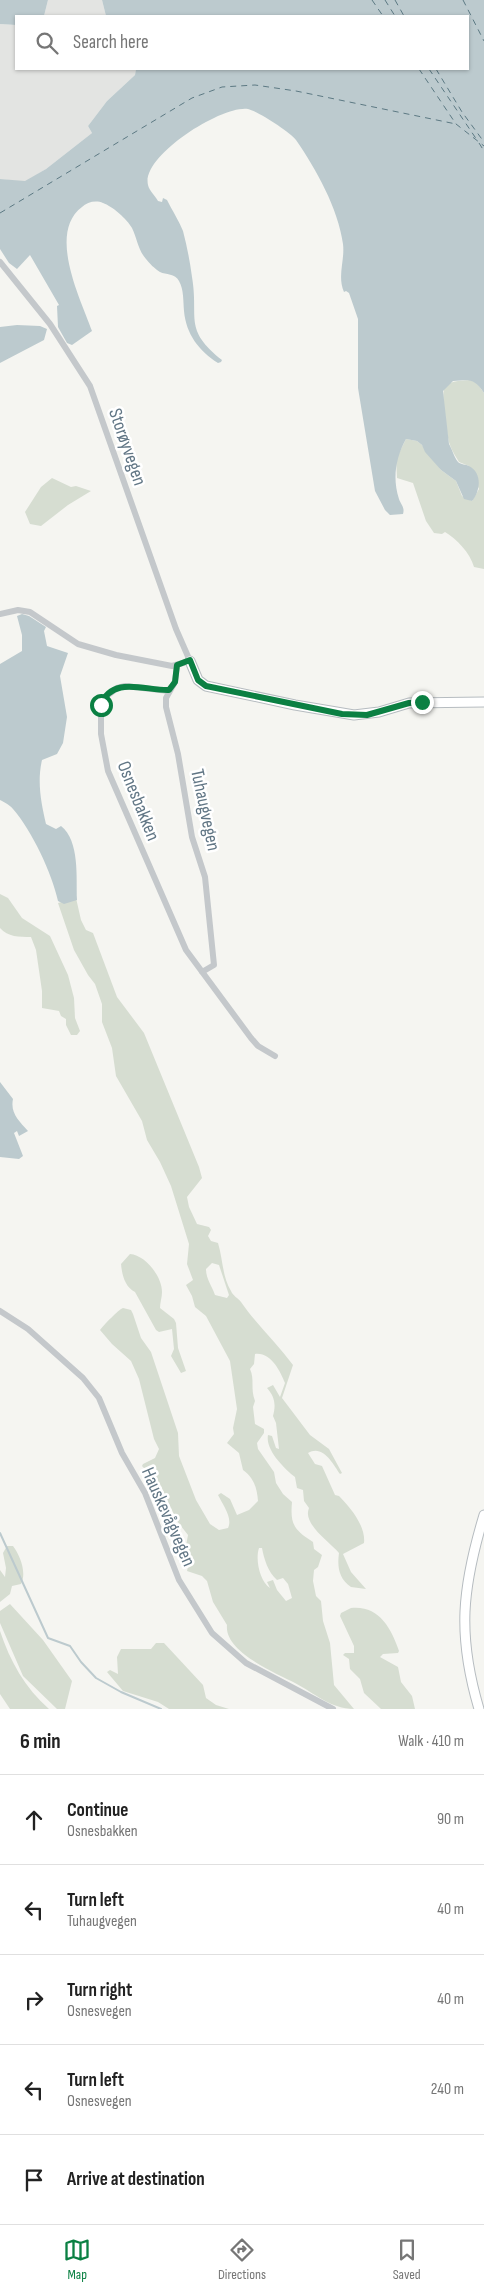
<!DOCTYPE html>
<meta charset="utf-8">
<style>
:root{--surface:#fff;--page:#f6f6f6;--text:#222;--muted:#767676;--line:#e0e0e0;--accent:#0b8043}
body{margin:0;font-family:"Sofia Sans Condensed",sans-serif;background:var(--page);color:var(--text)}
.stop{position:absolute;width:15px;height:15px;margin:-11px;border:4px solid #0b8043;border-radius:50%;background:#fff}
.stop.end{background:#0b8043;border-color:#fff;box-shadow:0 1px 5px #0008}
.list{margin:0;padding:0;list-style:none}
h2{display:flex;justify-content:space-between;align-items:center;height:65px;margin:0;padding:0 20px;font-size:21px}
h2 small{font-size:16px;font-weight:400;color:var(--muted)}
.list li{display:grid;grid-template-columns:32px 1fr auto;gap:15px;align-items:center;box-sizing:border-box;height:90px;padding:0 20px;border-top:1px solid var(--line)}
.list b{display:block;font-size:19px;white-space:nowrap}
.list p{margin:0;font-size:16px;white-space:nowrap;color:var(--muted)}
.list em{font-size:16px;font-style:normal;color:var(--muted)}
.icon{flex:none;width:28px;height:28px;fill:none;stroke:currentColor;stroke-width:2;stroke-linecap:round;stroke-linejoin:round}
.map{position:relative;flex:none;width:484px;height:1709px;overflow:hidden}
.search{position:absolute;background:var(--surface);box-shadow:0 1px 4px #0004;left:15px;right:15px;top:15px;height:55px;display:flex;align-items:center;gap:12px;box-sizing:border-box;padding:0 18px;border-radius:0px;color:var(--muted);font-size:19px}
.sheet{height:515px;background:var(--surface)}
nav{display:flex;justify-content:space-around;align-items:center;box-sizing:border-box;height:70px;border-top:1px solid var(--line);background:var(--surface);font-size:14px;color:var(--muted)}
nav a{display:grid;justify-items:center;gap:2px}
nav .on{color:var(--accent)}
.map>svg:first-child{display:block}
.built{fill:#e3e4e2}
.green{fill:#d6ddd1;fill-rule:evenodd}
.water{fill:#bccace}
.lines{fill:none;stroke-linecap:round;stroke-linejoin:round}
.stream{stroke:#bccace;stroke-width:2}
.ferry{stroke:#5c7983;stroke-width:1;stroke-dasharray:6 5;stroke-linecap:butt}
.secondary-casing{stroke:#b6bcc0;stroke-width:11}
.street{stroke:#c4c8cb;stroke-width:6}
.secondary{stroke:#fff;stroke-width:9}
.route{stroke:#0b8043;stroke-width:6}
.labels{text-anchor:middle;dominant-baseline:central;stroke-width:5;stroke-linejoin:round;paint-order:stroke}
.street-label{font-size:19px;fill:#617685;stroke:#fff}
</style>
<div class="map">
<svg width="484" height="1709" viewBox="0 0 484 1709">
<rect width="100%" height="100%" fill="#f5f5f1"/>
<!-- built -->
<path class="built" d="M 48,0 L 102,0 L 106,16 L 44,16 Z
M 0,24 L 16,25 L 16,69 L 136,69 L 135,75 L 107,101 L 88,126 L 92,133 L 46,169 L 25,182 L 0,179 Z"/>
<!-- green -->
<path class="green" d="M 470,380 L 477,383 L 484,393 L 484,569 L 474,567 C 470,553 457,539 445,532 L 442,534 L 434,533 L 426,521 L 413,483 L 397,478 L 396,459 L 406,439 L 417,441 L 422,445 L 441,470 L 456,481 L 462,496 L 472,501 L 479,489 L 469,466 L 459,462 C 456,457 452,451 450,445 C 447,436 440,394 445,387 C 451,380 461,381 470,380 Z
M 52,478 L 71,487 L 76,486 L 91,491 L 68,505 L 41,526 L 30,524 L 25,512 L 41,487 Z
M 0,894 L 8,898 L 22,918 L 50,936 L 68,975 L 74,998 L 75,1018 L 80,1031 L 77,1035 L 71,1035 L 66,1025 L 66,1019 L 61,1016 L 59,1011 L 42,1008 L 42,991 L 36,950 L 31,937 C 19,937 8,937 0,928 Z
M 76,898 L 81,920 L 86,930 L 93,933 L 117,997 L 144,1033 L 199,1167 L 202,1178 L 187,1197 L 189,1207 L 197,1224 L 209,1227 L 211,1230 L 208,1236 L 211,1241 L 218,1243 C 223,1259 222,1276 231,1291 C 233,1296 238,1298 241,1302 C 257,1325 277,1343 293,1365 L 282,1398 L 310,1435 L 329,1449 L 342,1473 L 340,1474 C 333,1464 323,1444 308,1453 L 315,1464 L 322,1466 L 335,1495 L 339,1496 C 350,1507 366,1526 364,1543 L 343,1554 L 351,1572 L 366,1589 L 351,1587 C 339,1579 337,1567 339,1553 C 330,1542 302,1524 309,1508 L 304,1501 L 303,1490 L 297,1488 L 295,1477 C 285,1469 265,1450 268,1435 L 272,1436 L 276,1448 L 279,1449 L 276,1423 L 273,1416 C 276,1405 275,1397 267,1388 L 273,1385 L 280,1397 L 285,1383 C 280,1371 271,1352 255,1354 L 254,1364 L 250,1369 C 255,1380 250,1388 255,1401 L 253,1407 L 255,1424 L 264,1429 L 264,1433 L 257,1443 L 258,1449 L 274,1472 L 276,1483 L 283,1494 L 292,1502 C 290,1524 294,1530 313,1542 L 314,1549 L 322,1555 L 318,1567 L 314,1570 L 313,1581 L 316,1596 L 321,1601 L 323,1621 L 330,1643 L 334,1685 L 354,1709 C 331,1709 314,1693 295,1683 C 276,1673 224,1652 227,1625 L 213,1602 L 207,1581 L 202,1576 L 187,1571 L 188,1567 L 193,1565 L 192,1561 L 185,1551 L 188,1535 L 177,1521 L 161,1486 L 142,1466 L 143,1464 L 155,1458 L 159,1449 L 154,1439 L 139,1379 L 131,1361 L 112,1344 L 100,1330 C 104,1325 118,1310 123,1308 L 131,1310 L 133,1314 L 141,1338 L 151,1352 L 178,1433 L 179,1456 L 196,1500 L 210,1524 L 219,1530 L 228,1528 C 233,1518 223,1505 218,1495 L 221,1493 L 230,1499 L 237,1515 L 249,1510 L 258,1501 C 257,1488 254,1478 243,1470 L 239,1453 L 227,1443 L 234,1434 L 233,1428 L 237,1409 L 230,1361 L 206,1316 L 195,1307 L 192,1296 L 186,1285 L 193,1280 L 187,1264 L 189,1244 L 171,1186 L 160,1162 L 147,1140 L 142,1121 L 116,1076 L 112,1048 L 102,1022 L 102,1004 L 95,984 L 88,975 L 74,950 L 58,903 ZM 212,1263 L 219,1265 L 229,1295 L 227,1298 L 215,1295 C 212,1286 206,1279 206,1269 ZM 259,1548 L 262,1548 C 264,1559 268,1572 277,1580 L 283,1578 L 288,1584 L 292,1598 L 286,1601 L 277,1590 L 273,1580 L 267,1582 L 270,1588 C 260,1581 255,1560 259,1548 Z
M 130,1254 C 145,1255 162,1276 162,1292 C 162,1297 160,1303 160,1308 L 174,1319 L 176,1323 L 178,1348 L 186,1371 L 181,1373 L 171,1356 L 174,1349 L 172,1329 L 159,1332 L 156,1330 L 135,1292 C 125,1287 122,1275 121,1264 Z
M 7,1546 L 13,1546 C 20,1555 27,1573 21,1584 L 12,1586 L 10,1594 L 0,1602 L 0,1570 L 5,1577 L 6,1568 L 3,1553 Z
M 10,1604 L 43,1640 L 72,1681 L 65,1709 L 57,1709 L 23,1676 L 0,1623 L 0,1611 Z
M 351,1608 C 378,1605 391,1627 399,1651 L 398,1653 L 383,1654 L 380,1657 L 398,1667 L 401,1682 L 412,1696 L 415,1709 L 381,1709 L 364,1693 L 360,1679 L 350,1669 L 349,1659 L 343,1655 L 345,1653 L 354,1653 L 354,1646 L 340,1616 L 341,1613 Z
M 0,1631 C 10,1661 25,1688 49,1709 L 10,1709 L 0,1694 Z
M 156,1643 L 164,1643 L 203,1685 L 206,1698 L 216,1705 L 229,1709 L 169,1709 L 158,1702 L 123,1691 L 107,1672 L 110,1670 L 118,1674 L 117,1657 L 121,1649 L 151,1649 Z"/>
<!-- water -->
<path class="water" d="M 0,0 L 48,0 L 44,16 L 16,16 L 16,25 L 0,24 Z
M 102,0 L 484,0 L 484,393 C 474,378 470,380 453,381 L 443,391 L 449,444 C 452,449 454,457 458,462 C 461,465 466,464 469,466 C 483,473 480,492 472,501 L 464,499 L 456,481 L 441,470 L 425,452 L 422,445 L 417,441 L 406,439 C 396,457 392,478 399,499 C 401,505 405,507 403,514 L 390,515 L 385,510 L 375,491 L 358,388 L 358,319 L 349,293 L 346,291 L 344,292 C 337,276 345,261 343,244 C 338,208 316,169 296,140 C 290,132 257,111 248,109 C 222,105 141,156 148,185 C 149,190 155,196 158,201 L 162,202 L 163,198 L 167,200 C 172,210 179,221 183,231 C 187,246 190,262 192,277 C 199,319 183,329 222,360 L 221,362 L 218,363 C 199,351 186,334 184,311 C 183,301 184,290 179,281 C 175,273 166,275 160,272 C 155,269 149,263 146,259 C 138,250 137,238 132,228 C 127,219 112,206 103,203 C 96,200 87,202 82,207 C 47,233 81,300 92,331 L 72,345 L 67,343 L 58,327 L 57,306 L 59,305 L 30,255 L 17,269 L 9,263 L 0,249 L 0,179 L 25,181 L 46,169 L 92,133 L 88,126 L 107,101 L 135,75 L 136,69 L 468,69 L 468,16 L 106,16 Z
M 17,325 L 40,326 L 47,329 L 44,340 L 0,363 L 0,327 Z
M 22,614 L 29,616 L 46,627 L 44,631 L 47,646 L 68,653 L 60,676 L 67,717 L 63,743 L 57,754 L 42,760 C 37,782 41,802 46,824 L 56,829 L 61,826 C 80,841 76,878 77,900 L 64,904 L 58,901 C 52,873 32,831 13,809 C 10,805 4,802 0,800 L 0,664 L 22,651 L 22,635 L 17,616 Z
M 0,1082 L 13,1099 C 10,1113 19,1121 28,1131 L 19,1136 L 17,1131 L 14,1133 L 23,1156 L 19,1159 L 0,1157 Z"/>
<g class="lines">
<!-- stream -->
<path class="stream" d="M 0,1533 L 48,1638 L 70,1646 L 81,1662 L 96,1678 L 121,1692 L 161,1709"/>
<!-- ferry -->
<path class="ferry" d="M 372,0 L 383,16
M 385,0 L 395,16
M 395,0 L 404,16
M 463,0 L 484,41
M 419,69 L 456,124 L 484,146
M 429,69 L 477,140
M 436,69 L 462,112 L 484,142
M 479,143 L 484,151
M 0,213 L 192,98 L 222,87 L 255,85 L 296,91 L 456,124"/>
<defs>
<path id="secondary" d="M 190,661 L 198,680 L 206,686 L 295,705 L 354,715 L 379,712 L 409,703 L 484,702
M 479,1709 C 457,1635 462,1588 484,1515"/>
</defs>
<!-- secondary casing -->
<use href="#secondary" class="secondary-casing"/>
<!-- street -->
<path class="street" d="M 0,262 L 50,324 L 90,386 L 176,629 L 190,661 L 172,666 L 116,655 L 78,644 L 30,612 L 18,610 L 0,614
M 177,665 L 175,682 L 166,698 L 166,707 L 178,754 L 192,837 L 205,877 L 214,965 L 202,972
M 169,691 L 125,686 L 117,688 L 104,698 L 101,705 L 101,734 L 108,771 L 186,950 L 251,1038 L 258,1046 L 275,1056
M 0,1311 L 28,1329 L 83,1378 L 99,1398 L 122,1453 L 145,1493 L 179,1580 L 212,1633 L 246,1663 L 333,1709"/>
<!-- secondary -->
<use href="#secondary" class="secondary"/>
</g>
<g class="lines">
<!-- route -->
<path class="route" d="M 101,705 C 112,675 146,691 169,690 L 175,682 L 177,665 L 190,660 L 198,680 L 206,686 L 342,714 L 367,715 L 409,703 L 422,702"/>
</g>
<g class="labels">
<!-- street labels -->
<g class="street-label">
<text transform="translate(127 447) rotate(71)">Storøyvegen</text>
<text transform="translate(138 801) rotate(68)">Osnesbakken</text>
<text transform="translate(205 810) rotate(78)">Tuhaugvegen</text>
<text transform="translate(168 1517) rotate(66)">Hauskevågvegen</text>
</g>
</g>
</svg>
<div class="stop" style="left:101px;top:705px"></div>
<div class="stop end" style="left:422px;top:702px"></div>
<div class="search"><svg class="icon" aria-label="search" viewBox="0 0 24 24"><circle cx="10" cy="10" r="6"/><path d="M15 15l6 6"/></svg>Search here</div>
</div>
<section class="sheet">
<h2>6 min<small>Walk · 410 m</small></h2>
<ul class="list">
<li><svg class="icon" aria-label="ahead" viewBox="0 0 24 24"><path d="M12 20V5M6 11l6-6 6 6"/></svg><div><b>Continue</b><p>Osnesbakken</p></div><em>90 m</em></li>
<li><svg class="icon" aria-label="left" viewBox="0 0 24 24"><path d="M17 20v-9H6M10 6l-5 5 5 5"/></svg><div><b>Turn left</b><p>Tuhaugvegen</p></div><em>40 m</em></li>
<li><svg class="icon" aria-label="right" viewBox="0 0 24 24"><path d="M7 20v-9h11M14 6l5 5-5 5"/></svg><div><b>Turn right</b><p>Osnesvegen</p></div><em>40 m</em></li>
<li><svg class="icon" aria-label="left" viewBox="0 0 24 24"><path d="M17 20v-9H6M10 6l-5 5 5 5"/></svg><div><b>Turn left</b><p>Osnesvegen</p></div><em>240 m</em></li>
<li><svg class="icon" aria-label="arrive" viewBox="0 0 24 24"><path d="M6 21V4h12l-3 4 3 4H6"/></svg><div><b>Arrive at destination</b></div></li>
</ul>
</section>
<nav>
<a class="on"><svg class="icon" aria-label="map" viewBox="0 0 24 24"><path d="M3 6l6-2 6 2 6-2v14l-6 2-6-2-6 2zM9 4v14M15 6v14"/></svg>Map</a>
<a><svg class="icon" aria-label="directions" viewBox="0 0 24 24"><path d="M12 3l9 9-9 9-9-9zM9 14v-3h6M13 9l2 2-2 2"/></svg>Directions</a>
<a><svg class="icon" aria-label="saved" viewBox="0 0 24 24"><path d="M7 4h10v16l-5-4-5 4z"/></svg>Saved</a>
</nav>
